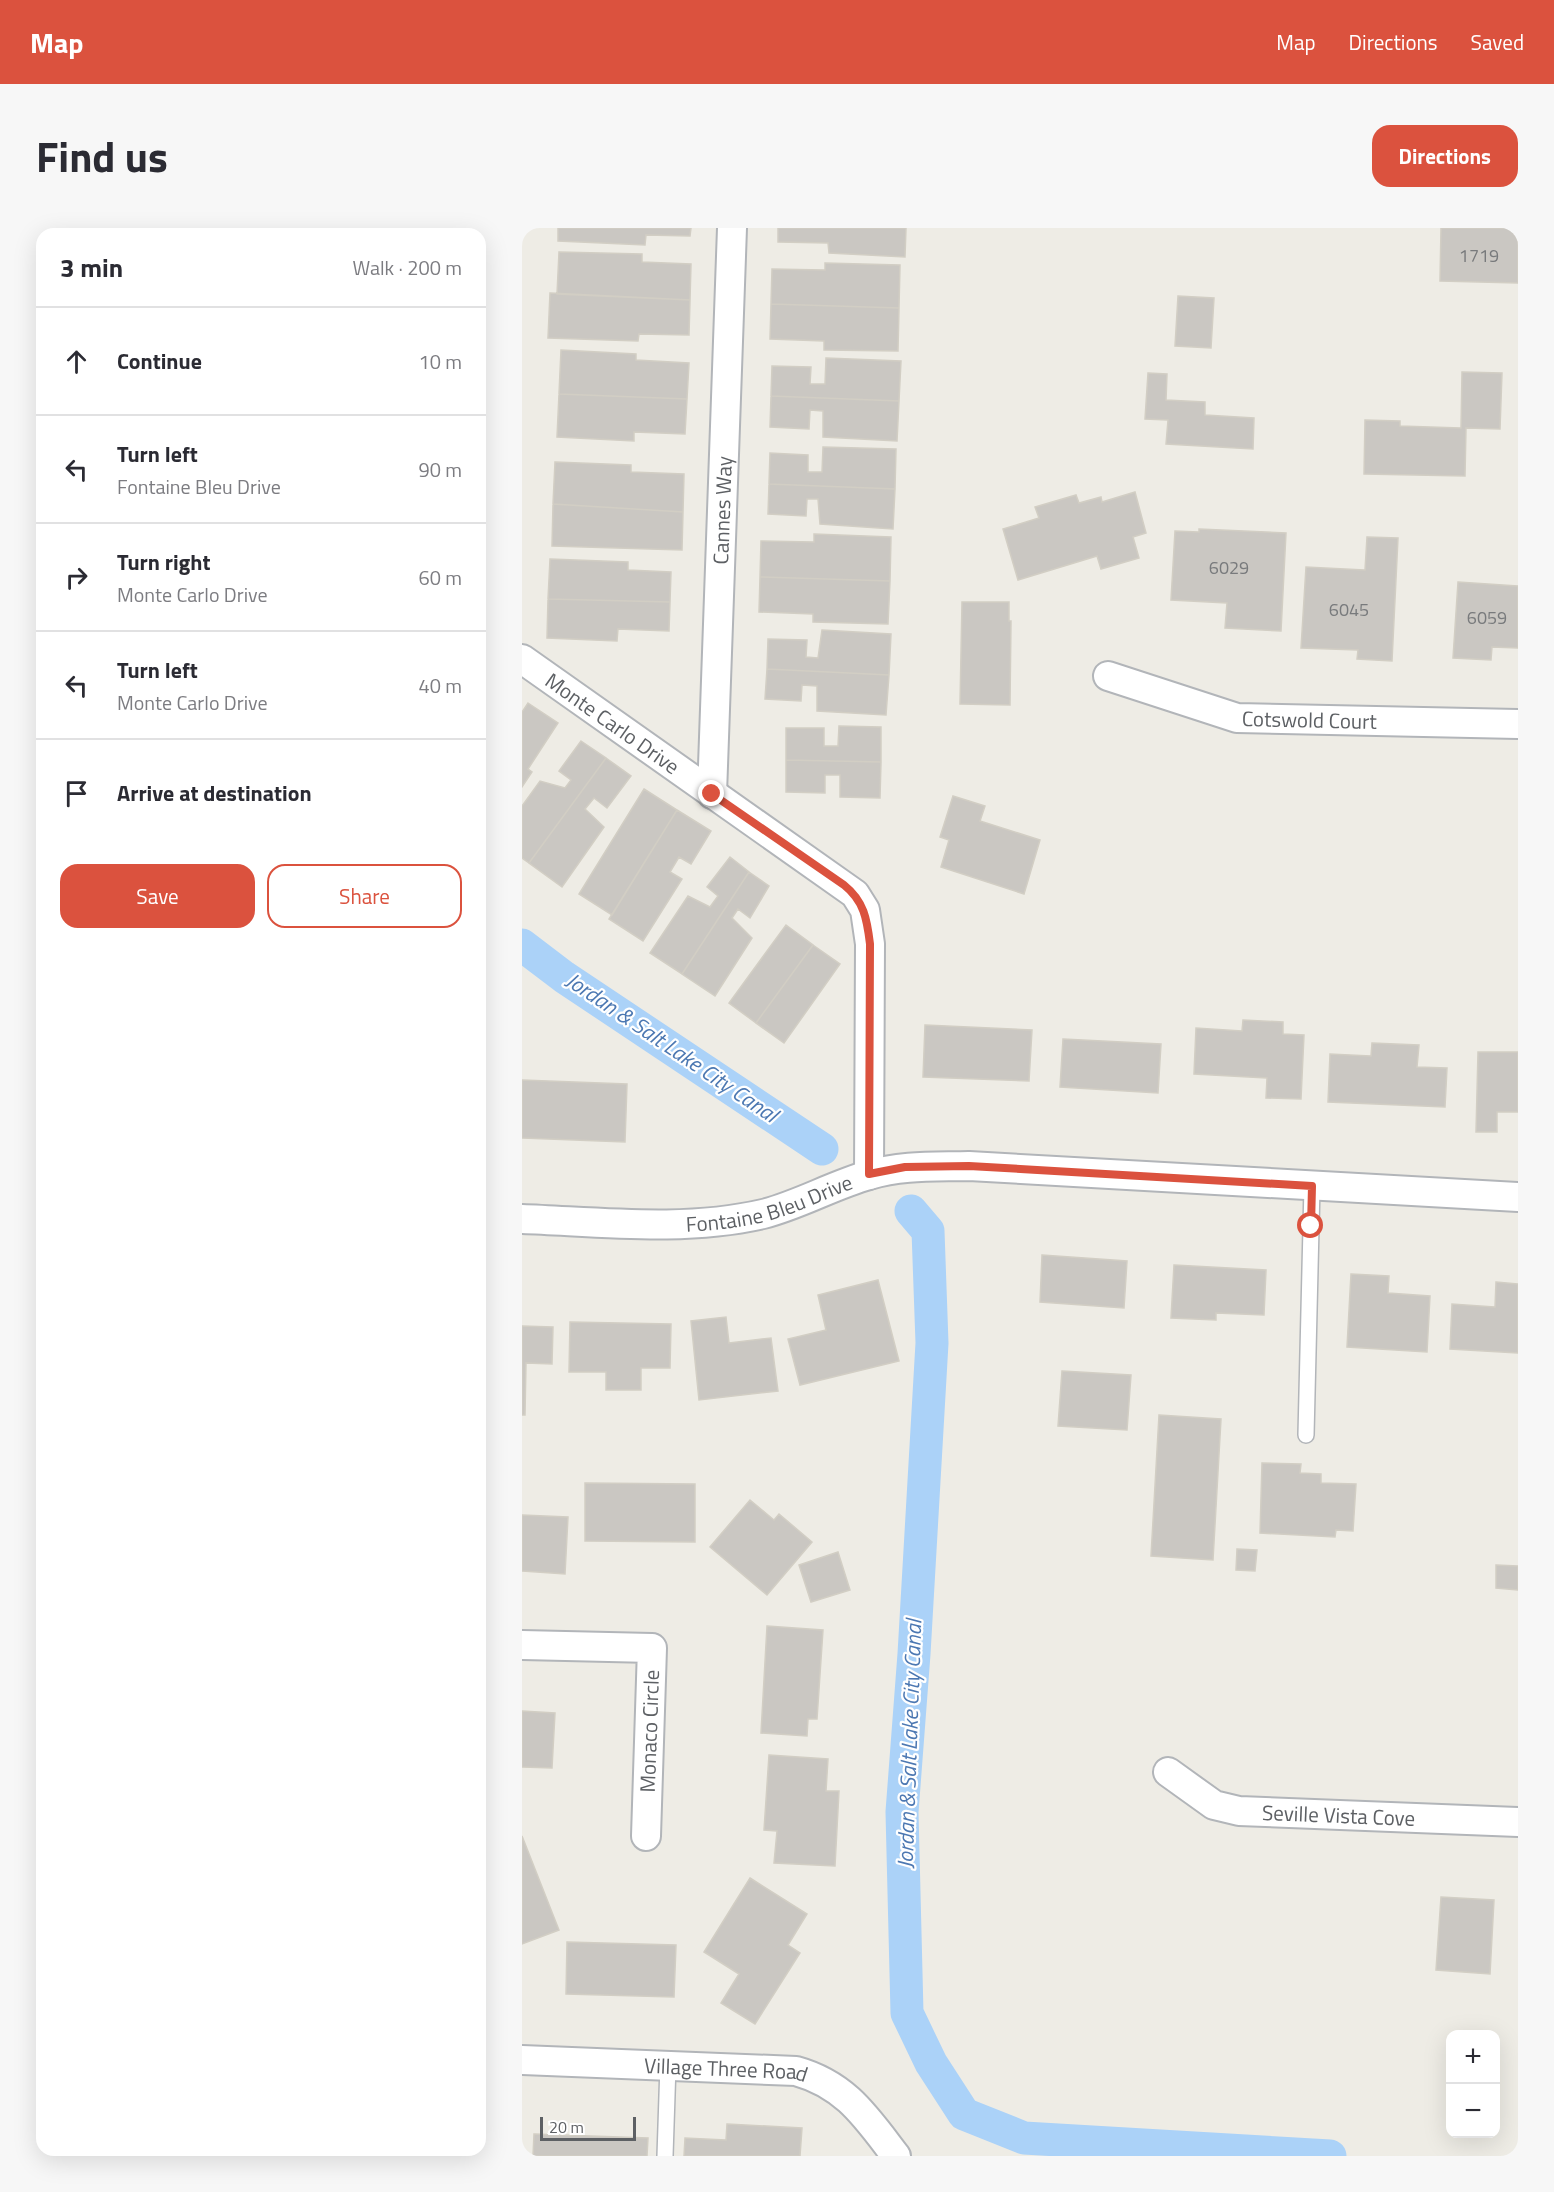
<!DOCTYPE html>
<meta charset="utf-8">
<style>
:root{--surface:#fff;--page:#f7f7f7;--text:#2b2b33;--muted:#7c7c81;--line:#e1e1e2;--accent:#db523e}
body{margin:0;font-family:"Titillium Web",sans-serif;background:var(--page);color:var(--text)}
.controls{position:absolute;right:18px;bottom:18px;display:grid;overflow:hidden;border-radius:12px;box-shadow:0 6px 24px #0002}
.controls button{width:54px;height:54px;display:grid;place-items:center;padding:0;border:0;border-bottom:2px solid var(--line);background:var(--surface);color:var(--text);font:30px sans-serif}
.scale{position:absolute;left:18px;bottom:15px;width:96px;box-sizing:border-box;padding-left:6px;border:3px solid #5d6064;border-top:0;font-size:16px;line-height:21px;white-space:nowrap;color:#5d6064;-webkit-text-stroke:4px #fff;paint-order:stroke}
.stop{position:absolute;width:18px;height:18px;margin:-14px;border:4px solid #db523e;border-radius:50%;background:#fff}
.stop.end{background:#db523e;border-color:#fff;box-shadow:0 2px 6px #0008}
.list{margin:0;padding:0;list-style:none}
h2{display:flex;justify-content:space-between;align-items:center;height:78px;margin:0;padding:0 24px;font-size:26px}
h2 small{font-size:20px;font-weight:400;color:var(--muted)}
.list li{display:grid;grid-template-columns:39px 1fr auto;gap:18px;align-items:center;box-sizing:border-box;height:108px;padding:0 24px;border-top:2px solid var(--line)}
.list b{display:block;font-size:22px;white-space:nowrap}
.list p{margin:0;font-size:20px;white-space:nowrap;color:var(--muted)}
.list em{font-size:20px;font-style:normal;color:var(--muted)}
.actions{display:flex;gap:12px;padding:18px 24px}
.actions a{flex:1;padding:14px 0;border:2px solid var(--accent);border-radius:18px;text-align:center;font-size:21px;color:var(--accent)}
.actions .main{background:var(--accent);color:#fff}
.icon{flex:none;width:33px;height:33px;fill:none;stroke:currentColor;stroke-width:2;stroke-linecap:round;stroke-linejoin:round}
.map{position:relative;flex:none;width:996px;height:1928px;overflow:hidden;border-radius:18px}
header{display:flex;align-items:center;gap:36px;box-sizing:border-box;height:84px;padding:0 30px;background:var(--accent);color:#fff}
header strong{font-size:28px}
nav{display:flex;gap:33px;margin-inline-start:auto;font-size:21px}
.intro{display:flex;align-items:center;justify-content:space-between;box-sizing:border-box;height:144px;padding:0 36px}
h1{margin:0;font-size:42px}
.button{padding:15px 27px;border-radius:18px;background:var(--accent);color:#fff;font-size:21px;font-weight:700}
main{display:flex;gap:36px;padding:0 36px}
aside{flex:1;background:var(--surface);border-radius:18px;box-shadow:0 6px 24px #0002}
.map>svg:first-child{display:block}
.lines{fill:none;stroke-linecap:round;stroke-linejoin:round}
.canal{stroke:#abd2f8;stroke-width:33}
.building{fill:#cac7c2;stroke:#d2cec4;stroke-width:1.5}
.service-casing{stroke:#b2b5b9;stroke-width:18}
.minor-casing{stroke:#b2b5b9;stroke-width:32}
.service{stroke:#fff;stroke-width:15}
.minor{stroke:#fff;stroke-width:28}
.route{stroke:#db523e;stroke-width:8}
.labels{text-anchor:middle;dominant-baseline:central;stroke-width:4.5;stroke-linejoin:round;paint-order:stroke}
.number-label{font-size:18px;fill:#787a7c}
.street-label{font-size:21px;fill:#5d6064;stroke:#fff}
.water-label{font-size:22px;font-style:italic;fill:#4c78b2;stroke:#fff}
</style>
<header>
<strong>Map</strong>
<nav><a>Map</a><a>Directions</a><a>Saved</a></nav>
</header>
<div class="intro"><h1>Find us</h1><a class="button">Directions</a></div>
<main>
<aside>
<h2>3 min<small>Walk · 200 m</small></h2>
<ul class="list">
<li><svg class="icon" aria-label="ahead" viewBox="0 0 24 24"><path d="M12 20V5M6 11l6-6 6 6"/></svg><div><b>Continue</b></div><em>10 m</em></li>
<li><svg class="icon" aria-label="left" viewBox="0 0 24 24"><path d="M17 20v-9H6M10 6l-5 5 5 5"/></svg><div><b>Turn left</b><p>Fontaine Bleu Drive</p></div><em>90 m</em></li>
<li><svg class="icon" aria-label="right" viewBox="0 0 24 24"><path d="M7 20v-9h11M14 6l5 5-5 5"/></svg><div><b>Turn right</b><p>Monte Carlo Drive</p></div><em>60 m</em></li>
<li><svg class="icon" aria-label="left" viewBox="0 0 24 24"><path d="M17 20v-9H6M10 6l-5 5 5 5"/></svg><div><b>Turn left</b><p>Monte Carlo Drive</p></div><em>40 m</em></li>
<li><svg class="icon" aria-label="arrive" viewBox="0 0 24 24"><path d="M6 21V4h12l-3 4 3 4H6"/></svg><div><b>Arrive at destination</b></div></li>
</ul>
<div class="actions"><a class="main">Save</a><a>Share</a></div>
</aside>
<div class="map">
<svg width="996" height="1928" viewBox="0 0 996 1928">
<rect width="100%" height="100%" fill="#eeece5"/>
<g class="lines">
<!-- canal -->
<path class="canal" d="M 0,717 L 42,749 L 300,921
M 389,983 L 406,1003 L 410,1115 L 392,1426 L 380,1584 L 385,1785 L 409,1835 L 442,1886 L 502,1910 L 808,1928"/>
</g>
<!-- building -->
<path class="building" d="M 36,0 L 169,0 L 168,8 L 124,7 L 123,17 L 36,13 Z
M 256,0 L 384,0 L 383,29 L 307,25 L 306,15 L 256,14 Z
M 919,0 L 996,0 L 996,55 L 918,53 Z
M 37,24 L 120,26 L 120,34 L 169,36 L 168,72 L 35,66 Z
M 303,35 L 378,37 L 377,80 L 249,76 L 250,41 L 303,42 Z
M 28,65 L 168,72 L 167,107 L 117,106 L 116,113 L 26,110 Z
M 656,68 L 692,70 L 689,120 L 653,118 Z
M 249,76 L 377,80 L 376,123 L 302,122 L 302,113 L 248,111 Z
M 39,122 L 114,126 L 114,132 L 167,135 L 165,171 L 37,166 Z
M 304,130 L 379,133 L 377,173 L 249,168 L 250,138 L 289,139 L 288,156 L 303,156 Z
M 940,144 L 980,145 L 978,201 L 944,200 L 943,248 L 842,246 L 843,192 L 878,193 L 878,198 L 939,200 Z
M 626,145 L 645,146 L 644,172 L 683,174 L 683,187 L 732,190 L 731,221 L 644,216 L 646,192 L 623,191 Z
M 37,166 L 165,171 L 163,206 L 112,204 L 112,213 L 35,209 Z
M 249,168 L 377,173 L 375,213 L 301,209 L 301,183 L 288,182 L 287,201 L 248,199 Z
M 301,219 L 374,221 L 373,261 L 247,256 L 248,225 L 286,227 L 286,244 L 300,244 Z
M 33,234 L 109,237 L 109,244 L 162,246 L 161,284 L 31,276 Z
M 247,256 L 373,261 L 371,301 L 298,296 L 296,271 L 285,271 L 284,288 L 246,286 Z
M 613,264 L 624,305 L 611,309 L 617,330 L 579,341 L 575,328 L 496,352 L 481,301 L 517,290 L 513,279 L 554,267 L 557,275 L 579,269 L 580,274 Z
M 31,276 L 161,284 L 160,322 L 30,318 Z
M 677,301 L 764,305 L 759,403 L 703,400 L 705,375 L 649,372 L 653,303 L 677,304 Z
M 292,306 L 369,309 L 368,353 L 238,349 L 239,313 L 292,314 Z
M 845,309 L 876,310 L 870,433 L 835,431 L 836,422 L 779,420 L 784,339 L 843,342 Z
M 28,331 L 106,334 L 106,342 L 149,344 L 148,374 L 26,371 Z
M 238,349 L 368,353 L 366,396 L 291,394 L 291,386 L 237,384 Z
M 936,354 L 996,358 L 996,420 L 970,419 L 969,432 L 931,430 Z
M 26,371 L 148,374 L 147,403 L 96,401 L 95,413 L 25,410 Z
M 440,374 L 487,374 L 487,393 L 489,393 L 488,477 L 438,476 Z
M 300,402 L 369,406 L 367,447 L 245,441 L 246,411 L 285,412 L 284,429 L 296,430 Z
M 245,441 L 367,447 L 364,487 L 295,483 L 295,458 L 280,457 L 279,473 L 243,471 Z
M 6,475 L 36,495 L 6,541 L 10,544 L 0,559 L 0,484 Z
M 317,498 L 359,499 L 359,534 L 264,532 L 264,500 L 302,500 L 302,518 L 316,518 Z
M 59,513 L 84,530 L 7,635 L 0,630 L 0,578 L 18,553 L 43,560 L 49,552 L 37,543 Z
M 84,530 L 109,548 L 85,580 L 72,570 L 63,581 L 82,599 L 40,659 L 7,635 Z
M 264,532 L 359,534 L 358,570 L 318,569 L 318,547 L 303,547 L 303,565 L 264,564 Z
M 122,561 L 155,582 L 90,687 L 57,666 Z
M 431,568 L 463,578 L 458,593 L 518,612 L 502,666 L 419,639 L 427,612 L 418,609 Z
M 155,582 L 189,603 L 169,636 L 157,629 L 148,644 L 160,651 L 121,713 L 87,691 Z
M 208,629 L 227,644 L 160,746 L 128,725 L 166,668 L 188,679 L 196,668 L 185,659 Z
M 227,644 L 247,658 L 228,690 L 216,681 L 210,690 L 230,710 L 193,768 L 160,746 Z
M 264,697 L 291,717 L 234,795 L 207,775 Z
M 291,717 L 318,736 L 262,815 L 234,795 Z
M 721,792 L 761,794 L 761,806 L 782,807 L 779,871 L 744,870 L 745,850 L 672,846 L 674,800 L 720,803 Z
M 403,797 L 510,802 L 507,853 L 401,849 Z
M 541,811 L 639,816 L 636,865 L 538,859 Z
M 850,815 L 897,817 L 895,839 L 925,840 L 923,879 L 806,874 L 808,826 L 849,828 Z
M 956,824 L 996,824 L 996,884 L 975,884 L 975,904 L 954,904 Z
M 0,852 L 105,856 L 103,914 L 0,910 Z
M 520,1027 L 605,1033 L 602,1080 L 518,1074 Z
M 652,1037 L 744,1042 L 742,1087 L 694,1085 L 694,1092 L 649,1090 Z
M 829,1046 L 867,1048 L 866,1065 L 908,1068 L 905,1124 L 825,1119 Z
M 356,1052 L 377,1133 L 278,1157 L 266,1111 L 304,1102 L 296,1067 Z
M 974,1054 L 996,1056 L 996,1125 L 928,1121 L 930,1076 L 973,1079 Z
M 204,1089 L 207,1115 L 249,1110 L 256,1163 L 177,1172 L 169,1093 Z
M 48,1094 L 149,1096 L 148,1140 L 119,1140 L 119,1162 L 84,1162 L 84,1144 L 47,1144 Z
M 0,1098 L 31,1099 L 30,1136 L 4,1135 L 3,1187 L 0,1187 Z
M 540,1143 L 609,1147 L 605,1202 L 536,1198 Z
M 637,1187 L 699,1191 L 691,1332 L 629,1328 Z
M 740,1235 L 779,1236 L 778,1245 L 799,1246 L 799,1255 L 834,1256 L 831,1303 L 814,1302 L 813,1309 L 738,1305 Z
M 63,1255 L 173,1256 L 173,1314 L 63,1313 Z
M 228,1272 L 252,1292 L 257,1286 L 290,1314 L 245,1367 L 188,1319 Z
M 0,1287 L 46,1289 L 43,1346 L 0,1343 Z
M 715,1321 L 735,1322 L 733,1343 L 714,1342 Z
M 316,1324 L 328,1362 L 289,1374 L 277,1337 Z
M 974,1337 L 996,1338 L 996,1362 L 974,1360 Z
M 245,1398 L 301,1402 L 295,1491 L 286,1491 L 285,1508 L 239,1505 Z
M 0,1483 L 33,1485 L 30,1540 L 0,1539 Z
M 247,1527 L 306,1531 L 304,1563 L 317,1563 L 313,1638 L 252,1635 L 255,1603 L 242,1602 Z
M 0,1608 L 37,1702 L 0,1716 Z
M 228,1650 L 285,1686 L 266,1717 L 278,1725 L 233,1796 L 199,1775 L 217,1746 L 182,1724 Z
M 919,1669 L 972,1672 L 968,1746 L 914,1742 Z
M 45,1714 L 154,1717 L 152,1769 L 44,1766 Z
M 205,1896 L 280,1900 L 278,1928 L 162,1928 L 163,1910 L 204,1912 Z
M 12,1906 L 126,1910 L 125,1928 L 11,1928 Z"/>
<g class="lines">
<defs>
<path id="service" d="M 784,1207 L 790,958
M 143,1928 L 146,1837"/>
<g id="minor">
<path id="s1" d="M 0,431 L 333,666 L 343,682 L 348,716 L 347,947"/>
<path id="s2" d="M 586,448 L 715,490 L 996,496"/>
<path id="s3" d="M 190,566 L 210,0"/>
<path id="s4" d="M 0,991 C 79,994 163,1004 241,986 C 277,977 311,957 347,947 C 380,937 413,939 447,938 L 996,969"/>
<path d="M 0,1417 L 130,1420 L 124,1608"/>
<path id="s5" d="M 646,1544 L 692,1577 L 717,1583 L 996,1594"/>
<path id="s6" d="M 0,1832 L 274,1843 C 324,1857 344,1889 374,1928"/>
</g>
</defs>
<!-- service casing -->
<use href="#service" class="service-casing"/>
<!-- minor casing -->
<use href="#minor" class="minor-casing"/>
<!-- service -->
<use href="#service" class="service"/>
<!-- minor -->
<use href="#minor" class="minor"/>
</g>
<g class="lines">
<!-- route -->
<path class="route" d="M 190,566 L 322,657 C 342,673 345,691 348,716 L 347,946 L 383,939 L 447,938 L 790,958 L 789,998"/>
</g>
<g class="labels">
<!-- number labels -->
<g class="number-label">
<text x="957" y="27">1719</text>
<text x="707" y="339">6029</text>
<text x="827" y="381">6045</text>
<text x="965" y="389">6059</text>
</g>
<!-- street labels -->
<g class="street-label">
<text stroke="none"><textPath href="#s3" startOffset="284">Cannes Way</textPath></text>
<text stroke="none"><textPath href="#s2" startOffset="208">Cotswold Court</textPath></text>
<text stroke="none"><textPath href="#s1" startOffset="111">Monte Carlo Drive</textPath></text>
<text stroke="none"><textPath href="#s4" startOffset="250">Fontaine Bleu Drive</textPath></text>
<text transform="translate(127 1503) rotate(-88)">Monaco Circle</text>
<text stroke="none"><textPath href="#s5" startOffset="182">Seville Vista Cove</textPath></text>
<text stroke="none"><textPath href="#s6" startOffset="204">Village Three Road</textPath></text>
</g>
<!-- water labels -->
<g class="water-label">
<text transform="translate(150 819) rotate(34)">Jordan &amp; Salt Lake City Canal</text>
<text transform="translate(387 1516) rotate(-88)">Jordan &amp; Salt Lake City Canal</text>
</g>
</g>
</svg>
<div class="controls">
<button>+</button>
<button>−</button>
</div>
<div class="scale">20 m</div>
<div class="stop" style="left:789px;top:998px"></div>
<div class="stop end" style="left:190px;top:566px"></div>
</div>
</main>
